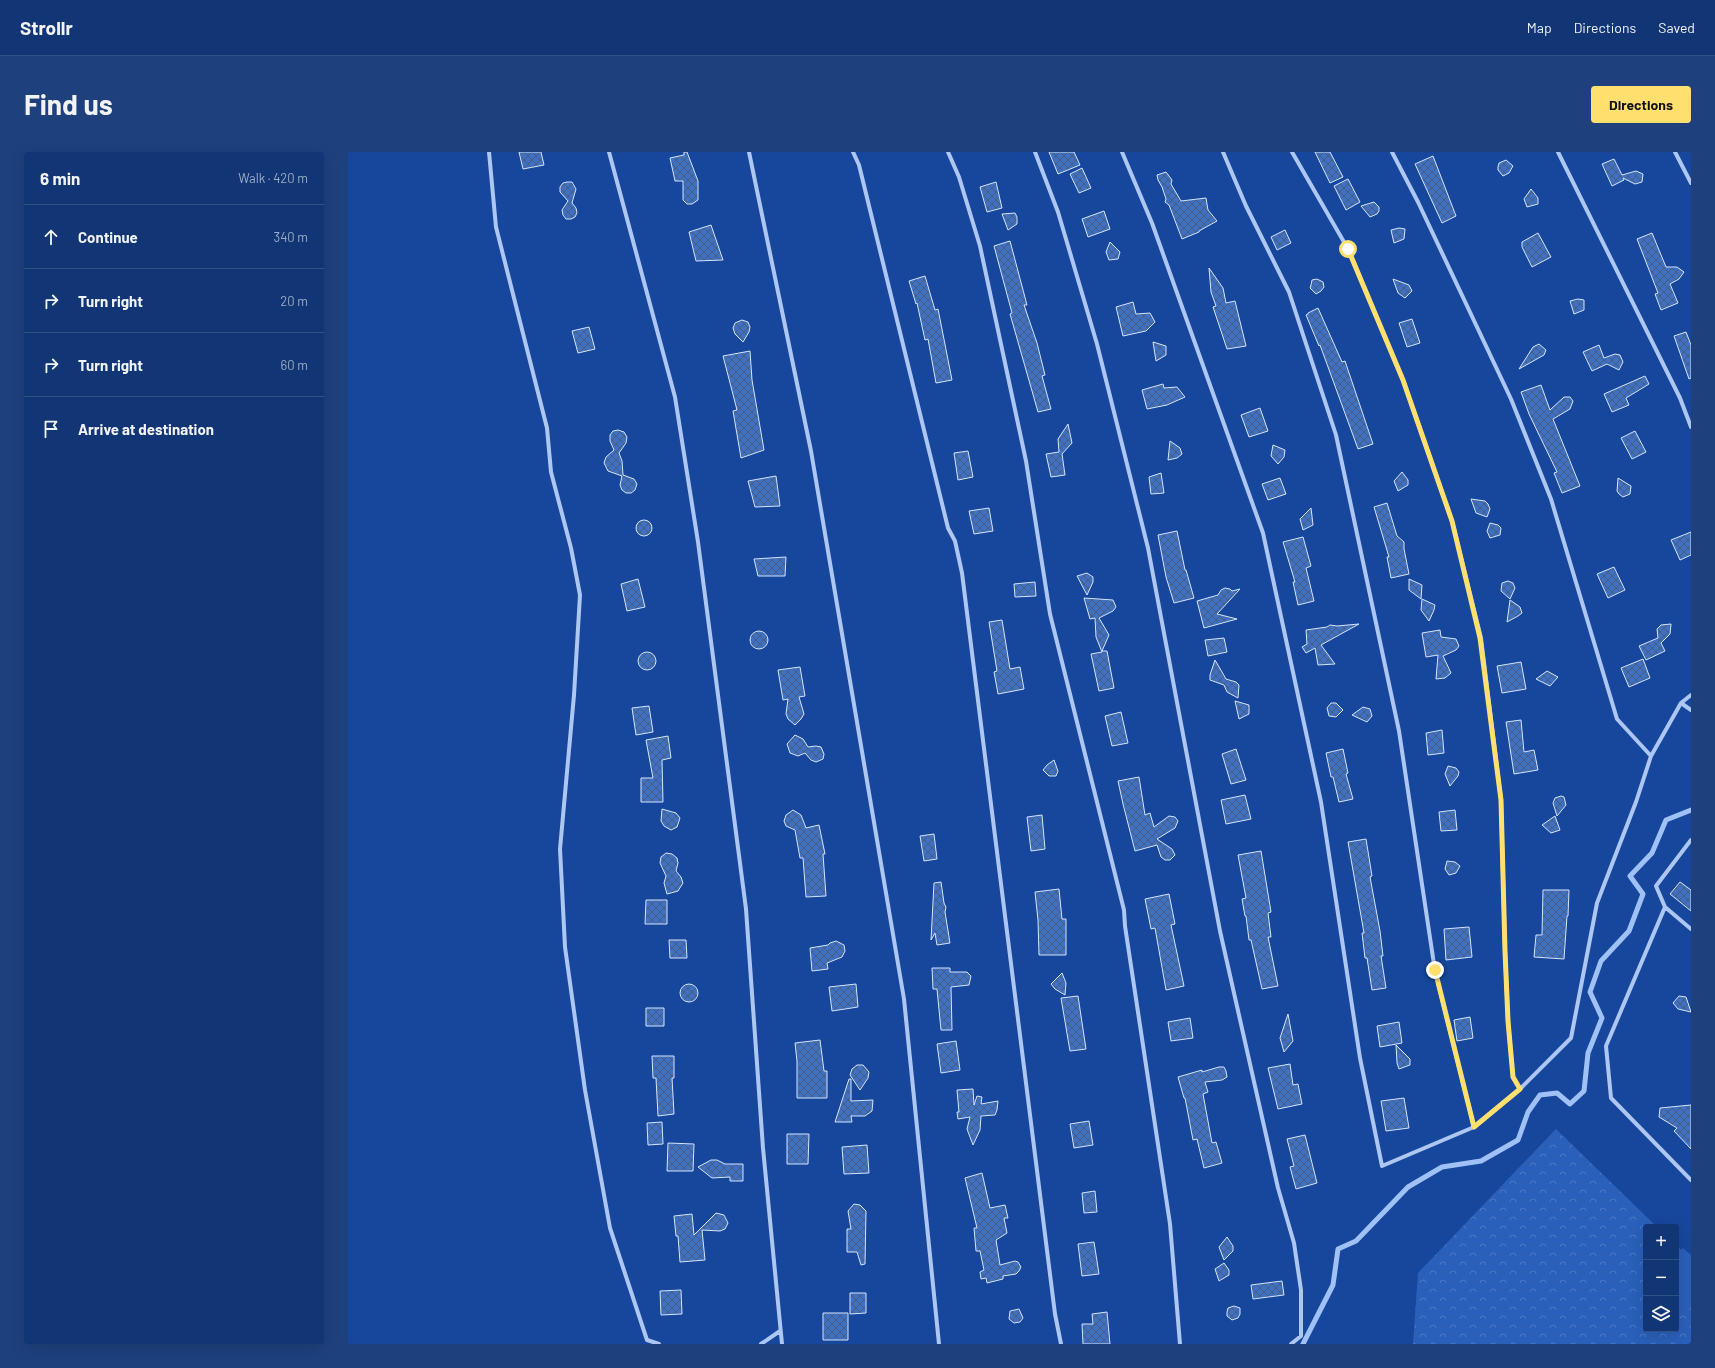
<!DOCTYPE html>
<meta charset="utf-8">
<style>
:root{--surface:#113575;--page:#1e407d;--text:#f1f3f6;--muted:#9cabc5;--line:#305087;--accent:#ffdf6e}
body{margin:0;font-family:Barlow,sans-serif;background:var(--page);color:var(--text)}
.controls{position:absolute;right:12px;bottom:12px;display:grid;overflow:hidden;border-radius:4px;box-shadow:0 4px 16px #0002}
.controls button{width:36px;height:36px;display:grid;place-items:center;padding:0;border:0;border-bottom:1px solid var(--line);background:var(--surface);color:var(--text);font:20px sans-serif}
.stop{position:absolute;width:12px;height:12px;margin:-9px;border:3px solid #ffdf6e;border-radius:50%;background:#fff}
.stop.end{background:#ffdf6e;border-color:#fff;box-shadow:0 1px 4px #0008}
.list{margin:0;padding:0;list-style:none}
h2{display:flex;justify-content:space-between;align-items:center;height:52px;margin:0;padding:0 16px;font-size:17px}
h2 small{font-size:13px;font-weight:400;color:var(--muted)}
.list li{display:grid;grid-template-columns:26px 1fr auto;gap:12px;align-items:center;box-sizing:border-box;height:64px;padding:0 16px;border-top:1px solid var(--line)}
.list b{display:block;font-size:15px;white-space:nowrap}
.list em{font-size:13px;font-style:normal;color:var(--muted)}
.icon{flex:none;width:22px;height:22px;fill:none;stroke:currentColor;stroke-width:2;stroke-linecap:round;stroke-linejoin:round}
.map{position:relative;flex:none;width:1343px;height:1192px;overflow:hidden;border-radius:4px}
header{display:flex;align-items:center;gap:24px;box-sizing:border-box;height:56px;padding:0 20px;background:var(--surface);border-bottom:1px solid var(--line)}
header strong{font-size:19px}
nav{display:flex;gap:22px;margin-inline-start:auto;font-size:14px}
.intro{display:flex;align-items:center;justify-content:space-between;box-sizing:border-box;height:96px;padding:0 24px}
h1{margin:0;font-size:28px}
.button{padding:10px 18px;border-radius:4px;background:var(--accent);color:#111;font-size:14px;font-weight:700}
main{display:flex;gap:24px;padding:0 24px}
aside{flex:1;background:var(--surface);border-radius:4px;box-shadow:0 4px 16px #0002}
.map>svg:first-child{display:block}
.park{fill:url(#park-crowns)}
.garden{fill:#2a60b9}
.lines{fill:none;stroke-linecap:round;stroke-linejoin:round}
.stream{stroke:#9fc1f5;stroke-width:5}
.building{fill:url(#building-cross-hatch);stroke:#d5e4fc}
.street{stroke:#adc7f2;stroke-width:4}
.route{stroke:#ffdf6e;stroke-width:5}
</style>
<header>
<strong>Strollr</strong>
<nav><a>Map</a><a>Directions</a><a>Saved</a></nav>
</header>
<div class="intro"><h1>Find us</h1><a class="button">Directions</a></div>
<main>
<aside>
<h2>6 min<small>Walk · 420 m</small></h2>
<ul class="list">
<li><svg class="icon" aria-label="ahead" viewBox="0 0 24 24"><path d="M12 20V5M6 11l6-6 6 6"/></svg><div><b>Continue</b></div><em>340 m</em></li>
<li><svg class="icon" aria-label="right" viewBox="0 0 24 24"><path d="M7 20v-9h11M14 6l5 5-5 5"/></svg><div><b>Turn right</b></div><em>20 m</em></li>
<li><svg class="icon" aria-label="right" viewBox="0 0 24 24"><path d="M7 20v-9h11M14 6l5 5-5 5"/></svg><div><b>Turn right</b></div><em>60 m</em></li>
<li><svg class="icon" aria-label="arrive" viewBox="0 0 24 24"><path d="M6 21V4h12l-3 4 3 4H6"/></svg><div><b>Arrive at destination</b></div></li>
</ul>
</aside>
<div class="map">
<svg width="1343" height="1192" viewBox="0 0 1343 1192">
<defs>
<pattern id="park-crowns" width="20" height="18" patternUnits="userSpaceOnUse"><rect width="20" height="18" fill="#2a60b9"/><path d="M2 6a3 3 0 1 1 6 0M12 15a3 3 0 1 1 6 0" fill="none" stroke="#4a78c4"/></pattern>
<pattern id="building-cross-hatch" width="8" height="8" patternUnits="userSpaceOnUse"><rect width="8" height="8" fill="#3f70c2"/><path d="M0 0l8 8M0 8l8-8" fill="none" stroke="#465c81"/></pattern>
</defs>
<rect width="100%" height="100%" fill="#17479c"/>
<!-- park -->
<path class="park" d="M 1208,977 L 1309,1075 L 1298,1075 L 1298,1177 L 1328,1177 L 1328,1093 L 1343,1107 L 1343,1192 L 1065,1192 L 1070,1121 Z"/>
<!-- garden -->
<path class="garden" d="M 1335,1096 L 1343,1103 L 1343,1151 L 1328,1166 L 1328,1103 Z"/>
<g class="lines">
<!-- stream -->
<path class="stream" d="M 955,1192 L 985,1133 L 990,1097 L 1008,1089 L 1060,1035 L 1094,1015 L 1133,1009 L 1170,988 L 1180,960 L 1192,943 L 1209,941 L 1222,952 L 1236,939 L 1240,901 L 1254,866 L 1242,840 L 1253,809 L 1281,779 L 1295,742 L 1282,724 L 1304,701 L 1318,668 L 1343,658"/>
</g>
<!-- building -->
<path class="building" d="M 171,0 L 193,0 L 196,13 L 175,17 Z
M 336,0 L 339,0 L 350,29 L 350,48 L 344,52 L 339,52 L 335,48 L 335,29 L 327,29 L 322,6 L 336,3 Z
M 701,0 L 726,0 L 732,13 L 710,22 Z
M 967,0 L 982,0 L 995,25 L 982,31 Z
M 1085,4 L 1108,64 L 1094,71 L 1067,12 Z
M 1266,7 L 1274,23 L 1288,19 L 1295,22 L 1294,30 L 1287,32 L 1275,26 L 1276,28 L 1264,34 L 1254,12 Z
M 1158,8 L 1165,14 L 1161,21 L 1155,24 L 1150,18 L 1150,15 L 1151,11 Z
M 734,16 L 743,36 L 731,41 L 722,22 Z
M 818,20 L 824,28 L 823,32 L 833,49 L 858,46 L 860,58 L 869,69 L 851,79 L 851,80 L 834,87 L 821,53 L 817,50 L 818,47 L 814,35 L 810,28 L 809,23 Z
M 1000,27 L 1012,50 L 998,58 L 986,34 Z
M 219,30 L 224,30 L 228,37 L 224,51 L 228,56 L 229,61 L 227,65 L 223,67 L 218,67 L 215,63 L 214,58 L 220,49 L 212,40 L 212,35 L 215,31 Z
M 648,30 L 654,56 L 639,60 L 632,35 Z
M 1183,37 L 1190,46 L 1190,52 L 1179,55 L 1176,47 Z
M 1026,50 L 1031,55 L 1031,59 L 1029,62 L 1022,65 L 1013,54 Z
M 756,59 L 762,77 L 740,85 L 734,67 Z
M 667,61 L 669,65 L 669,72 L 660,78 L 654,62 Z
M 363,73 L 375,108 L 348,109 L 341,80 Z
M 1051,76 L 1057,77 L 1056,87 L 1046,91 L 1043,78 Z
M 937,78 L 943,91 L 929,98 L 923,85 Z
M 1190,81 L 1203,105 L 1184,115 L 1174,95 L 1174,90 Z
M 1304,81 L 1318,115 L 1329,115 L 1336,120 L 1331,127 L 1322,132 L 1330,151 L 1313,158 L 1307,142 L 1310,141 L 1289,87 Z
M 662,89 L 679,153 L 676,153 L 689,191 L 697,223 L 694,224 L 703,257 L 690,260 L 662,162 L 664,161 L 646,94 Z
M 762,90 L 772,100 L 770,107 L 761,108 L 758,100 Z
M 861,116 L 875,136 L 878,151 L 887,149 L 898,194 L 879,197 L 865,155 L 868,154 L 863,140 Z
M 577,124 L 587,158 L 590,157 L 604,228 L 588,231 L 580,187 L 577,188 L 569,151 L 568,152 L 561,129 Z
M 969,127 L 975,130 L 976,135 L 973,139 L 968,142 L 962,136 L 963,133 L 964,128 Z
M 1045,127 L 1061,133 L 1064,139 L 1057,146 L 1050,141 Z
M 1230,147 L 1236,148 L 1236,158 L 1226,162 L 1222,149 Z
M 785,150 L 788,162 L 802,161 L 807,170 L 798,179 L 775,184 L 768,155 Z
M 970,156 L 994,210 L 997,209 L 1025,292 L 1010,297 L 972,193 L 971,194 L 958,163 L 960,162 L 960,161 Z
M 1064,167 L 1072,191 L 1059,195 L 1051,171 Z
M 394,168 L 400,170 L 402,175 L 401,180 L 395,190 L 387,182 L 385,176 L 387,171 Z
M 241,175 L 247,197 L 230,201 L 224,179 Z
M 1338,180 L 1343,193 L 1343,226 L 1341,227 L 1326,184 Z
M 805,190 L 818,194 L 818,203 L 808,209 Z
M 1191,192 L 1198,198 L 1196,203 L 1171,217 L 1185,195 Z
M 1251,193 L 1256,206 L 1267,202 L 1272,203 L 1275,210 L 1271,218 L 1259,212 L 1244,219 L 1235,200 Z
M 402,199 L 404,228 L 416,298 L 393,306 L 385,259 L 389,258 L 375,204 Z
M 1297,224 L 1301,232 L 1278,246 L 1281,253 L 1264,260 L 1256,242 Z
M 815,232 L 816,236 L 829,235 L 837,245 L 819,253 L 799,257 L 794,238 Z
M 1193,233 L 1202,258 L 1216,245 L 1222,245 L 1225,249 L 1222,257 L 1205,267 L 1232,334 L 1214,341 L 1206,321 L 1209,320 L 1181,262 L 1173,240 Z
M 912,256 L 920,279 L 901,285 L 893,263 Z
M 720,272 L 724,291 L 714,302 L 717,323 L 703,325 L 698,302 L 711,300 L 710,287 Z
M 270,278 L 276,280 L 279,285 L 278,291 L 271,301 L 274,309 L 275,323 L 286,327 L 289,332 L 287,338 L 283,341 L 278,341 L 274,338 L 272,333 L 274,324 L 260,319 L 256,311 L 258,305 L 266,298 L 262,289 L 262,283 L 265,279 Z
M 1287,279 L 1298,300 L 1284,307 L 1273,286 Z
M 822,289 L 832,296 L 834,302 L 829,306 L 820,308 Z
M 925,293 L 937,298 L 936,305 L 930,312 L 923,304 Z
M 620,299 L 625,325 L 610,328 L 606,301 Z
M 1054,320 L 1060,328 L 1060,333 L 1050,339 L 1046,329 Z
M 813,321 L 816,341 L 803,342 L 801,325 Z
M 428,324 L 432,354 L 407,355 L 400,329 Z
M 932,326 L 938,342 L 920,348 L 914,332 Z
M 1270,326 L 1283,334 L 1282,342 L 1275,345 L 1271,342 L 1269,339 Z
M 1123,347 L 1137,349 L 1140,352 L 1142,357 L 1139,365 L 1128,361 Z
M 1039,351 L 1049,384 L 1056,390 L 1056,397 L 1061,422 L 1043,426 L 1039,405 L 1041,405 L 1026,355 Z
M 641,356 L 645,379 L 626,382 L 621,359 Z
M 963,356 L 965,373 L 955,378 L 952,367 Z
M288 376a8 8 0 1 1 16 0a8 8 0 1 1-16 0Z
M 1142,371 L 1150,373 L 1153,376 L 1152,383 L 1142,386 L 1139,379 Z
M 829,379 L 837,418 L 838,418 L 846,446 L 826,451 L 818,425 L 810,383 Z
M 1343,380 L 1343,403 L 1332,408 L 1323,388 Z
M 955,385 L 963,414 L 958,416 L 966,449 L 950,453 L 945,430 L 947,430 L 935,390 Z
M 438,405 L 437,424 L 410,424 L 406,407 Z
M 1266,415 L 1277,438 L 1260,446 L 1249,422 Z
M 739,421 L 745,425 L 745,430 L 739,443 L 729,424 Z
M 290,427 L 297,455 L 279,459 L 273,432 Z
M 1061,427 L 1074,433 L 1073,447 L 1061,438 Z
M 1160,429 L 1165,431 L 1167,436 L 1162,447 L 1153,439 L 1154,431 Z
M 687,430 L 688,444 L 667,445 L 666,432 Z
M 877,436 L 882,437 L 884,439 L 892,437 L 869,462 L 889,467 L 856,476 L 849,449 L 870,443 L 873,438 Z
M 736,446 L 765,448 L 768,455 L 765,459 L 751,466 L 761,483 L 754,499 L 759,499 L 766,536 L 751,539 L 743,502 L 754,500 L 748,485 L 747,466 L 742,467 Z
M 1074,447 L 1087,453 L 1086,458 L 1081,469 L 1073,458 Z
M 1162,448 L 1172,455 L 1174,461 L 1170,464 L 1159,470 Z
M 654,468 L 662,517 L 672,515 L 676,537 L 650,542 L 646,520 L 649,519 L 641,470 Z
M 1011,472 L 973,493 L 987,512 L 970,513 L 967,496 L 958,501 L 954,495 L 959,492 L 958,478 L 979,475 L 982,473 L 989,474 Z
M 1323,472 L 1322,482 L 1313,491 L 1317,499 L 1298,508 L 1291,494 L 1310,486 L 1309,477 L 1313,473 Z
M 1092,478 L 1093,485 L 1108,487 L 1111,494 L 1108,498 L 1095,504 L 1103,521 L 1097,526 L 1088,527 L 1090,503 L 1078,505 L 1074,481 Z
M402 488a9 9 0 1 1 18 0a9 9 0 1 1-18 0Z
M 876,486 L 879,500 L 860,504 L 857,488 Z
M290 509a9 9 0 1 1 18 0a9 9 0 1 1-18 0Z
M 1295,507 L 1302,526 L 1281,535 L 1273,516 Z
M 867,508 L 878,527 L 888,530 L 891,533 L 890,546 L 879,540 L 876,533 L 862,528 L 862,523 Z
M 1173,510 L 1178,537 L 1154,541 L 1149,514 Z
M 452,515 L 457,544 L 451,545 L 456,562 L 453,567 L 447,573 L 440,567 L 438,562 L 440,547 L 435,548 L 430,518 Z
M 1199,519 L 1210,525 L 1202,534 L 1188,527 Z
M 887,549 L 901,553 L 901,562 L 891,567 Z
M 983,551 L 988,551 L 995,558 L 988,565 L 981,564 L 979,556 Z
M 301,554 L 305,580 L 288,583 L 284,556 Z
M 1015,555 L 1022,557 L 1024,564 L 1019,570 L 1004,563 Z
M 773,560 L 780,591 L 764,594 L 757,564 Z
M 1173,568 L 1176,600 L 1186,598 L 1190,618 L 1166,622 L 1158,570 Z
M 1094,578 L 1096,601 L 1080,603 L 1078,581 Z
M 447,583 L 455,587 L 460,595 L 468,594 L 473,595 L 476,602 L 475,607 L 468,610 L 463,608 L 457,601 L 450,604 L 442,601 L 439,592 Z
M 320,584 L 323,606 L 314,608 L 315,650 L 293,650 L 293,626 L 305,626 L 298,588 Z
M 888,597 L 898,628 L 883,632 L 874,602 Z
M 995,597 L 1000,621 L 998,622 L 1005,647 L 991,650 L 985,625 L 983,625 L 978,601 Z
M 706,608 L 710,619 L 708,624 L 701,624 L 695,618 L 699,613 Z
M 1100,614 L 1108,616 L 1111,620 L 1110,624 L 1102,634 L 1097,622 Z
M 791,625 L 797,663 L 802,661 L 806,675 L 821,664 L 827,665 L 830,669 L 827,676 L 809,687 L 824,697 L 827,703 L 822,708 L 817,708 L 813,705 L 809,693 L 787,699 L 775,652 L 770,629 Z
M 897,643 L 903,667 L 878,672 L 873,648 Z
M 1213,644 L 1216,645 L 1218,653 L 1209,664 L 1205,651 L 1207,646 Z
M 314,657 L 328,661 L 332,666 L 329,675 L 323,678 L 316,674 L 313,669 Z
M 445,658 L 453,663 L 458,676 L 471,673 L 477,702 L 475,702 L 478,744 L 458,745 L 455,706 L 452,706 L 447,678 L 438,674 L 436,669 L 438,663 Z
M 1107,658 L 1109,678 L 1093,679 L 1091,660 Z
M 694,663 L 697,697 L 683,699 L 679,665 Z
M 1207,664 L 1212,678 L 1203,681 L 1194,673 Z
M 586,682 L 589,707 L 576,709 L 572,684 Z
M 1018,687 L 1024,724 L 1022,725 L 1032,779 L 1035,804 L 1033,804 L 1038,836 L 1024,838 L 1019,806 L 1017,806 L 1014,781 L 1016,781 L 1000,690 Z
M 913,699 L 923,760 L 920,761 L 923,785 L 920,785 L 930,834 L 914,837 L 903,788 L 901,788 L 898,764 L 897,764 L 894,747 L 898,746 L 890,703 Z
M 318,701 L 324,702 L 329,706 L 330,711 L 328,719 L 333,725 L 335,731 L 330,739 L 319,742 L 316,731 L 318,724 L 312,711 L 313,705 Z
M 1099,709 L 1107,710 L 1112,714 L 1108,721 L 1101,723 L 1097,717 Z
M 593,730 L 596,751 L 598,755 L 597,760 L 602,791 L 589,793 L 587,781 L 583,788 L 586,731 Z
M 1332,730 L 1343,738 L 1343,759 L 1322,742 Z
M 711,737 L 714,767 L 718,767 L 718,803 L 691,803 L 690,768 L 687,740 Z
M 1195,738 L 1221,738 L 1220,764 L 1219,764 L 1216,807 L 1186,805 L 1188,783 L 1194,783 Z
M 821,742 L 827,772 L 823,773 L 836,834 L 818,838 L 807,776 L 803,777 L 797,747 Z
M 298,748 L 319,748 L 319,772 L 297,772 Z
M 1121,775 L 1124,805 L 1098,808 L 1096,777 Z
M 321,788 L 338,788 L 339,806 L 322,806 Z
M 488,789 L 496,793 L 497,799 L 494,805 L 479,811 L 480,817 L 464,819 L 462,796 L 480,793 L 482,791 Z
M 584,816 L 602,816 L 602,820 L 619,820 L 623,824 L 621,833 L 603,835 L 604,878 L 593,878 L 589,837 L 585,837 Z
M 714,821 L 718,831 L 717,843 L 707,837 L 703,832 Z
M332 841a9 9 0 1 1 18 0a9 9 0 1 1-18 0Z
M 508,832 L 510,855 L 484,859 L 481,835 Z
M 730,844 L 738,897 L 722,899 L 713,846 Z
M 1331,844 L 1338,845 L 1343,860 L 1330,857 L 1325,851 Z
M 298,856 L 316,856 L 316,874 L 298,874 Z
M 940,862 L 945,889 L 936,900 L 932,886 Z
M 1122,865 L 1125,886 L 1109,889 L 1106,868 Z
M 842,866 L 845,886 L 823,889 L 820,870 Z
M 1051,870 L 1054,891 L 1032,895 L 1029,874 Z
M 472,888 L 476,919 L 479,919 L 479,946 L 449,946 L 449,909 L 447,891 Z
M 608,889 L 612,918 L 593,921 L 589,892 Z
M 1048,893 L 1062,907 L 1062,913 L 1051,917 L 1049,911 Z
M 304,904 L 326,904 L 326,926 L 324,926 L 326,962 L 310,964 L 308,926 L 305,926 Z
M 942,912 L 945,933 L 950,932 L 954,952 L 930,957 L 920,916 Z
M 509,913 L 515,913 L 521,920 L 520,926 L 512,938 L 502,923 L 504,917 Z
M 871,915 L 876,915 L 878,919 L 879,925 L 874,928 L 857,930 L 860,940 L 855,942 L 864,991 L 868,990 L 874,1011 L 856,1016 L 849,987 L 845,988 L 837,946 L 836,946 L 830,925 L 854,918 L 854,920 Z
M 501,927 L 503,927 L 503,949 L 525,948 L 524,959 L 517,964 L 503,964 L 504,970 L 487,970 Z
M 625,937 L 626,953 L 629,944 L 634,945 L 633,952 L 650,949 L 649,958 L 647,963 L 633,964 L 632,978 L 625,993 L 619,977 L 622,965 L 610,967 L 609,960 L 611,960 L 609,938 Z
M 1056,946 L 1061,976 L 1038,979 L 1033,949 Z
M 1343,953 L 1343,997 L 1326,979 L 1329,976 L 1311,965 L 1312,956 Z
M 741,969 L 745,993 L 726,996 L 722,972 Z
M 314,970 L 315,992 L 300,993 L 299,971 Z
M 439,982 L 461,982 L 460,1012 L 439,1012 Z
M 957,983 L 969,1031 L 948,1037 L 942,1015 L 946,1014 L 939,987 Z
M 320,991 L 346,992 L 345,1019 L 319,1019 Z
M 519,993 L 521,1021 L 496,1022 L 494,995 Z
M 363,1008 L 369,1008 L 377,1012 L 395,1012 L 395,1029 L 382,1029 L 382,1025 L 364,1026 L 350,1015 Z
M 634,1021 L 642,1056 L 657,1053 L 660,1066 L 656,1066 L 659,1081 L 648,1088 L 652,1113 L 667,1109 L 670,1110 L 673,1115 L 671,1119 L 668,1122 L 655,1124 L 655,1127 L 639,1131 L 638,1126 L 633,1127 L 632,1120 L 636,1118 L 632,1099 L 628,1099 L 626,1076 L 629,1076 L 617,1026 Z
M 747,1039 L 749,1060 L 736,1061 L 734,1041 Z
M 506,1052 L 512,1053 L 518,1059 L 517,1112 L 513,1113 L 509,1100 L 499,1100 L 499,1077 L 503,1077 L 500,1059 Z
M 368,1061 L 376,1063 L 380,1071 L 377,1077 L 372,1079 L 354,1078 L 357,1108 L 332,1110 L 330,1084 L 328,1084 L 326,1064 L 344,1062 L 346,1083 Z
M 879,1085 L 885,1094 L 885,1099 L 876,1108 L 871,1095 Z
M 746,1090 L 751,1122 L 734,1124 L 730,1092 Z
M 876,1111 L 881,1118 L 881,1123 L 871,1129 L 867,1117 Z
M 934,1129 L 936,1143 L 905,1147 L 903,1133 Z
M 333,1138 L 334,1162 L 313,1163 L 312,1139 Z
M 502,1141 L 518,1141 L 518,1161 L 502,1162 Z
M 886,1154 L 892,1156 L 892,1162 L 890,1166 L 884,1168 L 879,1164 L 879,1160 L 880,1156 Z
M 671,1157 L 675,1166 L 672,1170 L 666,1171 L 661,1167 L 662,1159 Z
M 759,1160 L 762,1192 L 735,1192 L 734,1172 L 745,1172 L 744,1162 Z
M 475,1161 L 500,1161 L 500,1188 L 475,1188 Z"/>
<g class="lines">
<!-- street -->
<path class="street" d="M 141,0 L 148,75 L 199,276 L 203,320 L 223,396 L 232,443 L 226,543 L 212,697 L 217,795 L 237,938 L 262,1076 L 299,1188 L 311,1192
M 261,0 L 327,245 L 350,390 L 398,757 L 415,996 L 434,1192
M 401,0 L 463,299 L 556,847 L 591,1192
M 505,0 L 511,13 L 600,376 L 607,389 L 614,421 L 707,1162 L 713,1192
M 600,0 L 611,25 L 632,94 L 678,309 L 702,462 L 776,758 L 777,774 L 822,1072 L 832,1192
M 687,0 L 710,60 L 749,192 L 800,396 L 872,779 L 930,1036 L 946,1091 L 953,1138 L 953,1184 L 943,1192
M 774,0 L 804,71 L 915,381 L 973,650 L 1012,906 L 1034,1014 L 1126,975 L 1172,937 L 1223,886 L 1249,751 L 1288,650 L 1303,604 L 1269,567 L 1203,347 L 1163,247 L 1070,50 L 1044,0
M 875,0 L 898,54 L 941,140 L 988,283 L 1051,579 L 1087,819 L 1126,975
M 944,0 L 1000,97 L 1055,228 L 1104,369 L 1133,486 L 1153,648 L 1157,799 L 1160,869 L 1165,925 L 1172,937
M 1210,0 L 1332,246 L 1343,275
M 1327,0 L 1343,31
M 1333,551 L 1343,558
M 1303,604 L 1333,551 L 1343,543
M 1343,688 L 1308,734 L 1317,755 L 1343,777
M 1317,755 L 1258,894 L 1263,946 L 1343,1028
M 413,1192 L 432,1179"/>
</g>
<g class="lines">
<!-- route -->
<path class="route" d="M 1000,97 L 1055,228 L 1104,369 L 1132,486 L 1153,648 L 1157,799 L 1160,869 L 1165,925 L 1172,937 L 1126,975 L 1087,818"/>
</g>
</svg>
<div class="controls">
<button>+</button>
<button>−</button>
<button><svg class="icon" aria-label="layers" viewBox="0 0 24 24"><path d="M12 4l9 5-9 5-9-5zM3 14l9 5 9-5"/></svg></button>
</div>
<div class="stop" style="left:1000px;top:97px"></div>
<div class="stop end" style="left:1087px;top:818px"></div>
</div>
</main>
